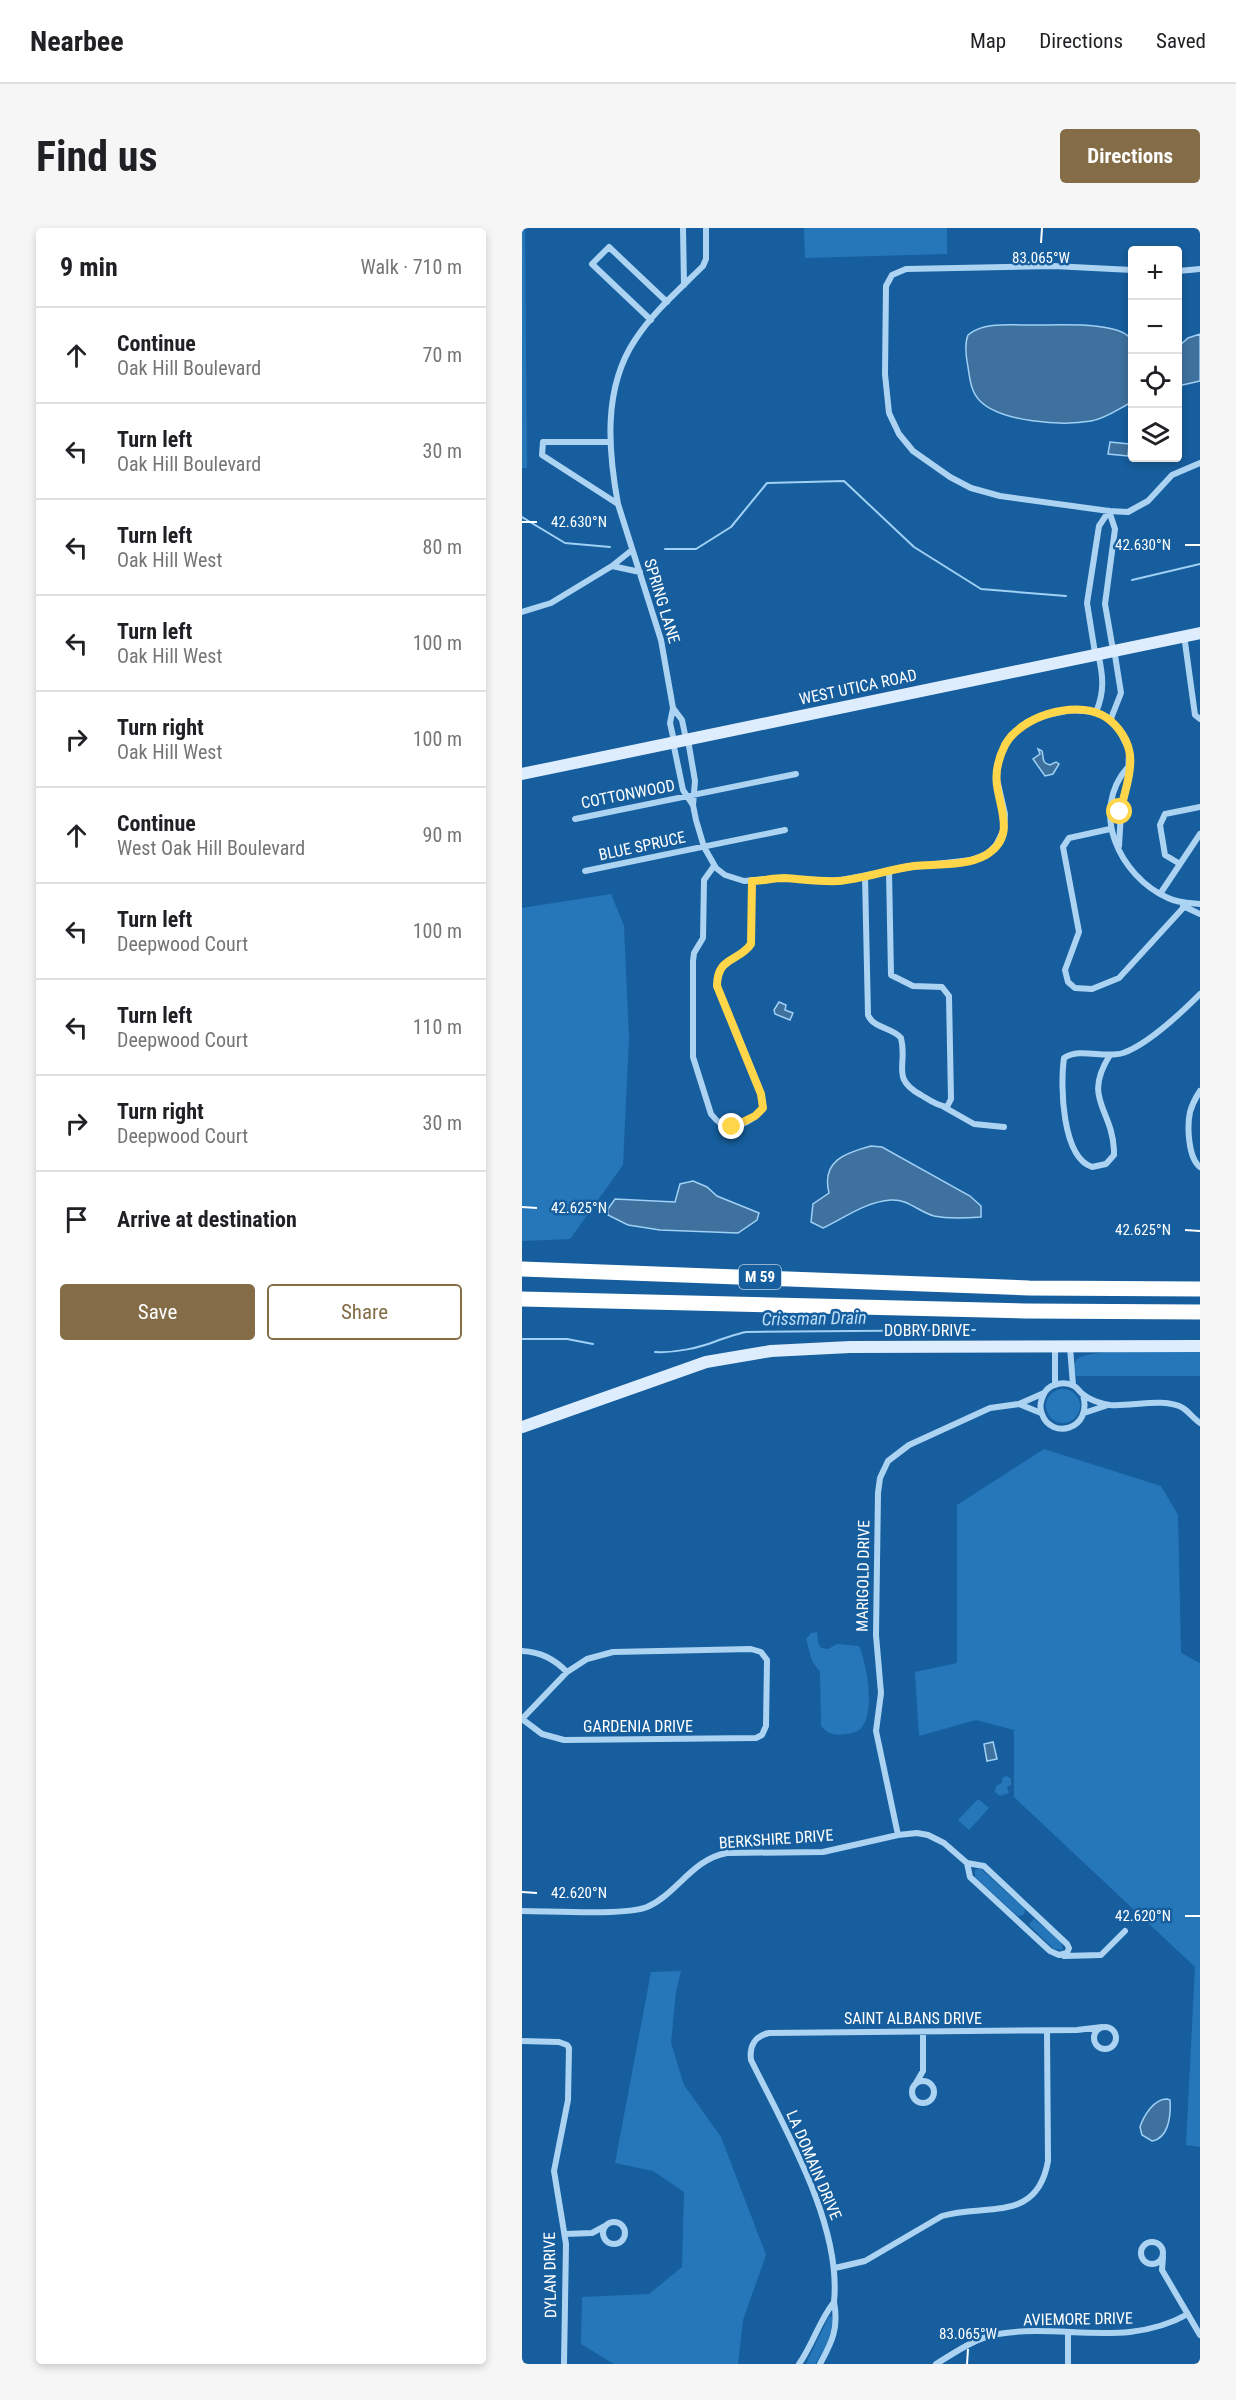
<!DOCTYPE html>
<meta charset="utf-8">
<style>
:root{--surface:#fff;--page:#f6f6f6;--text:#202124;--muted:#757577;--line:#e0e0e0;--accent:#846c46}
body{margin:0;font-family:"Roboto Condensed",sans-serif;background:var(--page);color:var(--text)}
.controls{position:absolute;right:18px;top:18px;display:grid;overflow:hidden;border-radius:6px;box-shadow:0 3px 9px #0003}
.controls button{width:54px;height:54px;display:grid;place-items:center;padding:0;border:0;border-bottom:2px solid var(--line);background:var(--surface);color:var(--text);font:30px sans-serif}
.stop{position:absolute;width:18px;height:18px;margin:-14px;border:4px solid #ffd54a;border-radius:50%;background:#fff}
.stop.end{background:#ffd54a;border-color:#fff;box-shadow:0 2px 6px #0008}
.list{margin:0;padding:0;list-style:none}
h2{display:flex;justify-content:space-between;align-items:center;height:78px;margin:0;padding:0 24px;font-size:26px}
h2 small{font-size:20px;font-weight:400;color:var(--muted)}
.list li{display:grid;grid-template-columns:39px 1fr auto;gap:18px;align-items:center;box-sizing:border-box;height:96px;padding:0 24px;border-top:2px solid var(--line)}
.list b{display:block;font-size:22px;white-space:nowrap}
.list p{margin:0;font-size:20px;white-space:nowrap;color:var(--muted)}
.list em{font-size:20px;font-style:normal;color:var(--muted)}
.actions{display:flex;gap:12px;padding:18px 24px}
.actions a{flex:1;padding:14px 0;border:2px solid var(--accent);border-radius:6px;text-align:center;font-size:21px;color:var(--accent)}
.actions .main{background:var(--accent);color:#fff}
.icon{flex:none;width:33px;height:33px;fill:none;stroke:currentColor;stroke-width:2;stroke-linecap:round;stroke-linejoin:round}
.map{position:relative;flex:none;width:678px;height:2136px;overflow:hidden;border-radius:6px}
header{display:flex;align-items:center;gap:36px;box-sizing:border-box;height:84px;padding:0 30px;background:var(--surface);border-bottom:2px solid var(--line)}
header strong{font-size:28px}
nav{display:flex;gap:33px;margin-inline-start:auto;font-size:21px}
.intro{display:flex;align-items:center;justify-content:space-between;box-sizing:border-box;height:144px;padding:0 36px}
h1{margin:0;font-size:42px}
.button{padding:15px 27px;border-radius:6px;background:var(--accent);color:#fff;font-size:21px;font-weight:700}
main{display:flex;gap:36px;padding:0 36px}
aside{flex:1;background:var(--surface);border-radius:6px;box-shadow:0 3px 9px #0003}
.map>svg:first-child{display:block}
.green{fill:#2577ba}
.water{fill:#3e719e;stroke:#a0d0f5;stroke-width:1.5}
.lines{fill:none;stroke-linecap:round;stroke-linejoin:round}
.stream{stroke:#a0d0f5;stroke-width:2}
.street{stroke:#add3f3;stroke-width:6}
.secondary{stroke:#ddedfd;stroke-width:12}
.highway{stroke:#fff;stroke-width:15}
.route{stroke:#ffd54a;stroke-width:8}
.ticks{fill:none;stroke:#fff;stroke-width:2}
.labels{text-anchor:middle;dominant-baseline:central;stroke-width:5;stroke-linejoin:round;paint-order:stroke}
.shield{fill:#165e9d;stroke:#b9cfe2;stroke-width:1.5}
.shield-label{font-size:15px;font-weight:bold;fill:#fff}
.street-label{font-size:16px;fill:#fff;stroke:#165e9d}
.water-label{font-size:18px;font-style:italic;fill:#baddf9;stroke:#165e9d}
.ticks-label{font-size:15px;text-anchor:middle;fill:#fff;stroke:#165e9d;stroke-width:5;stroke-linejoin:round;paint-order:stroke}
</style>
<header>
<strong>Nearbee</strong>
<nav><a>Map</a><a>Directions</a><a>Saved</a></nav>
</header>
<div class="intro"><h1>Find us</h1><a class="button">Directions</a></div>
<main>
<aside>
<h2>9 min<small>Walk · 710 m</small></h2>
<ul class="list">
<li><svg class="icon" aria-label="ahead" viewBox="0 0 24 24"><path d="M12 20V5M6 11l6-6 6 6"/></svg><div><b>Continue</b><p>Oak Hill Boulevard</p></div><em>70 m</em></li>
<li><svg class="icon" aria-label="left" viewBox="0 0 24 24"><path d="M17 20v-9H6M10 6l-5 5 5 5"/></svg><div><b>Turn left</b><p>Oak Hill Boulevard</p></div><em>30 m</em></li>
<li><svg class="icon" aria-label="left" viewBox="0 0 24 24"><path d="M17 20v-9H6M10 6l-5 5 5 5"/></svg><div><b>Turn left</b><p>Oak Hill West</p></div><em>80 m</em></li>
<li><svg class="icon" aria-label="left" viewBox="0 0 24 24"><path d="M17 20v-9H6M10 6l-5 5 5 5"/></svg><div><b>Turn left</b><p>Oak Hill West</p></div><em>100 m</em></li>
<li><svg class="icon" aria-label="right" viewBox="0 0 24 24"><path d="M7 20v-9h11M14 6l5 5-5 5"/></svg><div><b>Turn right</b><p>Oak Hill West</p></div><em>100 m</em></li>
<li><svg class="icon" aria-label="ahead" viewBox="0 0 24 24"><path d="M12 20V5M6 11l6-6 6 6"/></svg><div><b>Continue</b><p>West Oak Hill Boulevard</p></div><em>90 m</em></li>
<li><svg class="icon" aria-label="left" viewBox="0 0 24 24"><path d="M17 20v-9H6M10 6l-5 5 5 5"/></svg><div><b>Turn left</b><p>Deepwood Court</p></div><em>100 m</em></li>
<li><svg class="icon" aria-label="left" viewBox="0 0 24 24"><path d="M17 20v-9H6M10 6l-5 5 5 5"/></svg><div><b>Turn left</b><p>Deepwood Court</p></div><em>110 m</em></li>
<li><svg class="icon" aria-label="right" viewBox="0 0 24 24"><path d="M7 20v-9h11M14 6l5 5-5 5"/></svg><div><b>Turn right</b><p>Deepwood Court</p></div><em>30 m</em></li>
<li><svg class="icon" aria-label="arrive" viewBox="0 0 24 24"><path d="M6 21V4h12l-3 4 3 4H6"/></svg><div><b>Arrive at destination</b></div></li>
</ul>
<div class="actions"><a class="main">Save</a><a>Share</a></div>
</aside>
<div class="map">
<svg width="678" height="2136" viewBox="0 0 678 2136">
<rect width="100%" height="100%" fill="#165e9d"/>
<!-- green -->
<path class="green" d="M 0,0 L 3,0 L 5,240 L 0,240 Z
M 282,0 L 425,0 L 425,26 L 283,30 Z
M 89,666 L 102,698 L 107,810 L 101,937 L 48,1011 L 0,1013 L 0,680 Z
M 678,1124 L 678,1148 L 554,1148 L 552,1137 L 555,1131 C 574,1119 652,1125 678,1124 Z
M524 1178a17 17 0 1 1 34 0a17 17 0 1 1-34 0Z
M 522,1221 L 639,1258 L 656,1287 L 659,1425 L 678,1435 L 678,1919 L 664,1917 L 673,1739 L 492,1569 L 492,1502 L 454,1492 L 397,1508 L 393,1444 L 435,1435 L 435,1277 Z
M 295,1404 L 296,1414 L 299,1420 L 306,1421 L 315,1416 L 337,1418 C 345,1436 353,1482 340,1499 C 336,1504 330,1505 324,1506 C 313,1508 306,1506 299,1498 L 298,1444 L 290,1433 L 284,1411 L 289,1405 Z
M 485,1548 L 489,1551 L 489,1557 L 485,1559 L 487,1565 L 478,1568 L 473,1564 L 474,1558 L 480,1555 L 480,1550 Z
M 456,1571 L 467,1580 L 447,1602 L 436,1592 Z
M 456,1641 L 459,1641 L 503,1681 L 502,1687 L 496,1688 L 453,1649 L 453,1642 Z
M 512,1691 L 539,1713 L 541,1722 L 532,1721 L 509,1699 L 507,1696 Z
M 159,1743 L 154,1763 L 149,1815 L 162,1857 L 199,1909 L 244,2027 L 221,2092 L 216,2136 L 92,2136 L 59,2116 L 60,2069 L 127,2066 L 160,2039 L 162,1964 L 131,1943 L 93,1935 L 129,1744 Z
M 307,2088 L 311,2089 C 310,2107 303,2122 293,2136 L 284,2136 Z"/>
<!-- water -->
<path class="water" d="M 517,97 C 536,97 602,93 610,113 C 614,123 611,161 610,174 C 598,180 583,191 569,193 C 540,198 479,194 458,173 C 449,164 448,152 446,139 C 444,129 442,117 446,107 C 463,92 496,98 517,97 Z
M 678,106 L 678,153 L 656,158 L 656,119 L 666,110 Z
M 588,214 L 607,216 L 606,228 L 586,226 Z
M 516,521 L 520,523 C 522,529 519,535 528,537 L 534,534 L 537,536 L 531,546 L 523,548 L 511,531 L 518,526 Z
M 257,774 L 264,777 L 263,782 L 271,785 L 268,792 L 253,786 L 252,782 Z
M 349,918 L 360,919 L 448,968 L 459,978 L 459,989 C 445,990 426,991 412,988 C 397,984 386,971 369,972 C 343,974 324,989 301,1000 L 289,994 L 291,976 L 307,965 C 299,933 323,925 349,918 Z
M 171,953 L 185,959 L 195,968 L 237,985 L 235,992 L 216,1005 L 138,1002 L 106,997 L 86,987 L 86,981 L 93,971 L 153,974 L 158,956 Z
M 471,1514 L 475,1531 L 465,1533 L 462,1516 Z
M 645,1871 L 648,1872 C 649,1887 647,1910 630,1913 L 620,1907 L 618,1899 C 622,1887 632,1871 645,1871 Z"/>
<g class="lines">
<!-- stream -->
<path class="stream" d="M 0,289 L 43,315 L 88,319
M 143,321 L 174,321 L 209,299 L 245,255 L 322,253 L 392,319 L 459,361 L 544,368
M 610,352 L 678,336
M 0,1111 L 45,1111 L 71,1116
M 133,1124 C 153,1125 178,1120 197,1112 C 207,1109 214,1106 224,1104 L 453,1102"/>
<!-- street -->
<path class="street" d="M 161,0 L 162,57
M 610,42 L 531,38 L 384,41 L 370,47 L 364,58 L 363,146 L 367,185 L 377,206 L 391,223 L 428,249 L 449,260 L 478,268 L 587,283 L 606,284 L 626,273 L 650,247 L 678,235
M 656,43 L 678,41
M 129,92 L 70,36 L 87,19 L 145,74
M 88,214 L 21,214 L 20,227 L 96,276 L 139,412 L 151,480
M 96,276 C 86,222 81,160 113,112 C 131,84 158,61 181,38 L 184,31 L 184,0
M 110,322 L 90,338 L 118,344
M 0,384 L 29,375 L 90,338
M 662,407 L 673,487 L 678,491
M 573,425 L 565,375 L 577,298 L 587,283 L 593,301 L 583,376 L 591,422
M 574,484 C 583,463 581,447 576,425
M 588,493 L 599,465 L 592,421
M 166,512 L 173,553 L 171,577 L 174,592 L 182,619 L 194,640 L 203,647 L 222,653 L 259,650 L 314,653 L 388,639 L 449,632 L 465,626 L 474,617 L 482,601 L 483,586 L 474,547 L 479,526 L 489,507 L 505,494 L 520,488 L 549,482 L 574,484 L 584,489 L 597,502 L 607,522 L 606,553 L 599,584 L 597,618
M 152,513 L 148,495 L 151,480 L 160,492 L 164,511
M 151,514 L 161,562 L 171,577
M 606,539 C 567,583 597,648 646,670 C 656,675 667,675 678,676
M 53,591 L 274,546
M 588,601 L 547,610 L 541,619 L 557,704 L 543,742 L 546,754 L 553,760 L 570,761 L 597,750 L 662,679
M 658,636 L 643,627 L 638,597 L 643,586 L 678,579
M 192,638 L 182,652 L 181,710 L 172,725 L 171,733 L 171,829 L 189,886 C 193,891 199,897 205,899 C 216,901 236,889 241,880 L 239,866 L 195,758 C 194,728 217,734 229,716 L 230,653
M 63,643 L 263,602
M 343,648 L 346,787 C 352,801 370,799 379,810 C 386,837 368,850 399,867 C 407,872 415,878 425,879 L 429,871 L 427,768 L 420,759 L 391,758 L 369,747 L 367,643
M 638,666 L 678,606
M 661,678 L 678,686
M 588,827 C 560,871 590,880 592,922 L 592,927 L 584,936 L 570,939 C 540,929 538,858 542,830 C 558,819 582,831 601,825 C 627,816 659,785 678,766
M 678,863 C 674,869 670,877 668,884 C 665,898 666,930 678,939
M 422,879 L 452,896 L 482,899
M 548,1119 L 551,1157
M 533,1157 L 533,1119
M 561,1167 C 571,1202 529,1212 520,1186 C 517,1179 519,1171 523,1164 C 529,1155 543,1153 552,1158 C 556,1160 558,1165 562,1167 C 568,1172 580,1176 588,1177 C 609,1179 642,1169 661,1180 C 667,1184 672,1191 678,1195
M 497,1176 L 519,1185
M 562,1185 L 586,1177
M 0,1423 C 19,1424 32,1431 45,1444 L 65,1431 L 91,1424 L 229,1421 L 239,1424 L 245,1432 L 244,1498 L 240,1507 L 234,1510 L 42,1512 L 20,1506 L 0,1491
M 1,1490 L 45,1444
M 376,1607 L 354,1503 L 359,1465 L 354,1407 L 356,1265 L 358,1250 L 366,1233 L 387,1217 L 468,1180 L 497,1176 L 522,1165
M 445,1635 L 462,1638 L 545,1716 L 547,1720 L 545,1725 L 537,1727 L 528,1723 L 448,1649 Z
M 0,1683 C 28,1683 102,1688 125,1679 C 155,1666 170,1631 205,1625 L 301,1624 L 376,1607 L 395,1605 L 406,1607 L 422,1615 L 445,1635
M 542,1728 L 579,1727 L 603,1703
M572 1810a11 11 0 1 1 22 0a11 11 0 1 1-22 0Z
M 0,1813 L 37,1814 L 45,1817 L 47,1820 L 46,1872 L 32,1943 L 44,2016 L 42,2136
M390 1864a11 11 0 1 1 22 0a11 11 0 1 1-22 0Z
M 394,1855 L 401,1843 L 401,1804
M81 2005a11 11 0 1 1 22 0a11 11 0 1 1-22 0Z
M 43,2006 L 70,2005 L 83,1998
M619 2025a11 11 0 1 1 22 0a11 11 0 1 1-22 0Z
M 641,2029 L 640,2042 L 678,2107
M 313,2040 L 343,2033 L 420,1988 C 463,1975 515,1996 526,1933 L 525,1803
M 312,2074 C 320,1997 263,1901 229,1832 C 227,1818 233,1808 247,1805 L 555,1802 L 580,1799
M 546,2105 L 546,2136
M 277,2136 C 291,2116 297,2093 312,2074 C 317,2100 310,2114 298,2136
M 414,2136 C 434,2124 453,2110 476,2106 C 541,2095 604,2121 666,2086"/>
<!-- secondary -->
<path class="secondary" d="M 0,546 L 678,405
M 0,1199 L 184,1134 L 249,1123 L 328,1119 L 678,1118"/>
<!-- highway -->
<path class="highway" d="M 0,1041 L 507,1060 L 678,1061
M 0,1071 L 503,1083 L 678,1084"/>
</g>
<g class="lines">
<!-- route -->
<path class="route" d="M 210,899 L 233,888 L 241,880 L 239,866 L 195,758 C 195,728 217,734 229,716 L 230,653 C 241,653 251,650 262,650 C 280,651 298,654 316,653 C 342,651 367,641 392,638 C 414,636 445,638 464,627 C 494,609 478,582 475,557 C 473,543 477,529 483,517 C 498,489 551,472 580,487 C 592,493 604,508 607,522 C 612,538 602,567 598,584"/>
</g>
<!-- ticks -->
<path class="ticks" d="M 519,15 L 520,0M 0,294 L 15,294M 663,317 L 678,317M 0,979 L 15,980M 663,1002 L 678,1003M 0,1664 L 15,1665M 663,1688 L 678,1688M 445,2136 L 446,2121"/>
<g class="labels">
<!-- shield labels -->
<rect class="shield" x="217" y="1037" width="42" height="24" rx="4.5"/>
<g class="shield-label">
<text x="238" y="1049">M 59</text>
</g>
<!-- street labels -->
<g class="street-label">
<text transform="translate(140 373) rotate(73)">SPRING LANE</text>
<text transform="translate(336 459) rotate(-12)">WEST UTICA ROAD</text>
<text transform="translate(106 566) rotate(-11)">COTTONWOOD</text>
<text transform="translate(120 618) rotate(-12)">BLUE SPRUCE</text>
<text x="405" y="1102">DOBRY DRIVE</text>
<text transform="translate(341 1348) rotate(-89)">MARIGOLD DRIVE</text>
<text x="116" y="1498">GARDENIA DRIVE</text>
<text transform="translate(254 1611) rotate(-4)">BERKSHIRE DRIVE</text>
<text x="391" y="1790">SAINT ALBANS DRIVE</text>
<text transform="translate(292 1937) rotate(67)">LA DOMAIN DRIVE</text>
<text transform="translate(28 2047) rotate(-91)">DYLAN DRIVE</text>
<text transform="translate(556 2091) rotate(-1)">AVIEMORE DRIVE</text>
</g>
<!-- water labels -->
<g class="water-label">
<text transform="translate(292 1090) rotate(-1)">Crissman Drain</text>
</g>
</g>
<g class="ticks-label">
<text x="519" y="35">83.065°W</text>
<text x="57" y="299">42.630°N</text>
<text x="621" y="322">42.630°N</text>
<text x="57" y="985">42.625°N</text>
<text x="621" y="1007">42.625°N</text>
<text x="57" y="1670">42.620°N</text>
<text x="621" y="1693">42.620°N</text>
<text x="446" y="2111">83.065°W</text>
</g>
</svg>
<div class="controls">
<button>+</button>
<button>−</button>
<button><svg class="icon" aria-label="locate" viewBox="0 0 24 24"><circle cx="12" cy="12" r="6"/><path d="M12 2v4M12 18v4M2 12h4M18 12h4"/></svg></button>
<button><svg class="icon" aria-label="layers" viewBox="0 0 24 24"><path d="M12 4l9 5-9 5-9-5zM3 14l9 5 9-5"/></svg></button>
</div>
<div class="stop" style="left:598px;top:584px"></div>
<div class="stop end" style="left:210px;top:899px"></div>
</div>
</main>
